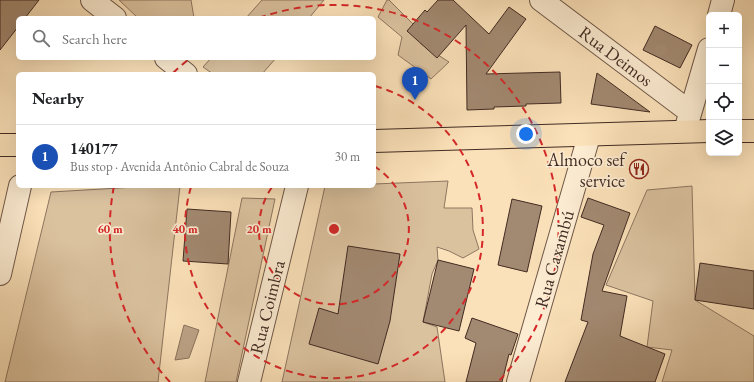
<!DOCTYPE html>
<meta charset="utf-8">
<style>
:root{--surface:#fff;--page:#f2f2f2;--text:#202124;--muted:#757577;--line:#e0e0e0;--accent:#b45309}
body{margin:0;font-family:"EB Garamond",serif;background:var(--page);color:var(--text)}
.controls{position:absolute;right:12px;top:12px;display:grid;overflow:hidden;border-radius:6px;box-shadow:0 4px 16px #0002}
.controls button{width:36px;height:36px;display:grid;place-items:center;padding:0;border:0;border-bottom:1px solid var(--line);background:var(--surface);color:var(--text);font:20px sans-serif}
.you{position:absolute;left:526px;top:134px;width:14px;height:14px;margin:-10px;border:3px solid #fff;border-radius:50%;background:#1a73e8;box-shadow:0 0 0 6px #1a73e833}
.badge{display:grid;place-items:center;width:26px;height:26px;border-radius:50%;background:var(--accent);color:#fff;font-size:13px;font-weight:700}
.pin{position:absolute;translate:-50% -33px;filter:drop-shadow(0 1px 2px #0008)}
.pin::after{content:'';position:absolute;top:21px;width:14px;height:12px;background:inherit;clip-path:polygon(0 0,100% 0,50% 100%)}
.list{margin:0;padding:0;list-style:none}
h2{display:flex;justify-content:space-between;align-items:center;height:52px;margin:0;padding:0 16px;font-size:17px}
h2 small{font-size:13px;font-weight:400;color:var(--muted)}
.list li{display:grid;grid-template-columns:26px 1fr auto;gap:12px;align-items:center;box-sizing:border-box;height:64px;padding:0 16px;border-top:1px solid var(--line)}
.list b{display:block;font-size:15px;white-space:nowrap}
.list p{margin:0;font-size:13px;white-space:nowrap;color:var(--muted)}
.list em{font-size:13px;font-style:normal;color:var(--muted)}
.icon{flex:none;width:22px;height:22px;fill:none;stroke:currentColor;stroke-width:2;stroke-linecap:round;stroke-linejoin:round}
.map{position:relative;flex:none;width:754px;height:382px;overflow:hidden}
.search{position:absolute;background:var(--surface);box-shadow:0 4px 16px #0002;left:16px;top:16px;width:360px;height:44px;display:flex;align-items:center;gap:10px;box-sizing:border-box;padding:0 14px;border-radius:6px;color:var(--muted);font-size:15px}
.panel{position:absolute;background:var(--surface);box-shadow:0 4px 16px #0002;left:16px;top:72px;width:360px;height:116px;border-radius:6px}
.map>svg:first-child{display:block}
.green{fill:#dbc29f;stroke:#8e7660}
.water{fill:#bca386;stroke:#8b735e}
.building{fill:#a28971;stroke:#412a22}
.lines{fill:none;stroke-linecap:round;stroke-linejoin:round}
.minor-casing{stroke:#705848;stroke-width:24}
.major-casing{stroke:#412a22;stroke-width:24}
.minor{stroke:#fcecd2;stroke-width:22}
.major{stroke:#fbe1b9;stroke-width:22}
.tree{fill:#a68d74}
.ring{fill:none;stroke:#d62828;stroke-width:2;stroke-dasharray:7 5}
.labels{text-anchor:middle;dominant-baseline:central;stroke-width:3.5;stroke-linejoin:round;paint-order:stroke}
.street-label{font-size:18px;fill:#412a22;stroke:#fcecd2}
.poi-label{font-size:18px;fill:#412a22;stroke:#fcecd2;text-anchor:end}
.centre{fill:#d62828;stroke:#fcecd2;stroke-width:2}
.ring-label{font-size:12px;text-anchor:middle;font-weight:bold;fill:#d62828;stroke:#fcecd2;stroke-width:3.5;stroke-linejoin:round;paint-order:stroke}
</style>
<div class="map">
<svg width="754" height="382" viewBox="0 0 754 382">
<rect width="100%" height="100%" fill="#fbe1b9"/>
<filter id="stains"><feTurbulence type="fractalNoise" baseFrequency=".005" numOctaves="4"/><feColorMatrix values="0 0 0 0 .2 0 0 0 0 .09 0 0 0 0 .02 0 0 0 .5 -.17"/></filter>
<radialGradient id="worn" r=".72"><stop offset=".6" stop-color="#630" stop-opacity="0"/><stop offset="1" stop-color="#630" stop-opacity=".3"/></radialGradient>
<!-- green -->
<path class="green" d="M 119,0 L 191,0 L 194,18 L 138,18 Z
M 262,0 L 324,0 L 309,18 L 246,18 Z
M 387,0 L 389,0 L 416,27 L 421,44 L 449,62 L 431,79 L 398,55 L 402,37 L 378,17 Z
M 211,58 L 276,58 L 262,74 L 213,74 L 203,67 Z
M 448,181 L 444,208 L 472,208 L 473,230 L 479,249 L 463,258 L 449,251 L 437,247 L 438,260 L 432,274 L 423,322 L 437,327 L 445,382 L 282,382 L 325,186 L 374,186 L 374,184 Z
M 153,186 L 180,186 L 158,382 L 5,382 L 51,192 Z
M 692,186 L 695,300 L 754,336 L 754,382 L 662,382 L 672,350 L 647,347 L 653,301 L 606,285 L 647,190 Z
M 242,198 L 275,199 L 236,382 L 205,382 Z"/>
<!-- water -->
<path class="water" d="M 184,325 L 199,330 L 189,358 L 175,360 Z"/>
<!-- building -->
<path class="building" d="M 0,0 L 39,0 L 25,18 L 18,18 L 18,27 L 0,50 Z
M 438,0 L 453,0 L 489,34 L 509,7 L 526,19 L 486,74 L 560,72 L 561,103 L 526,104 L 526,106 L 494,107 L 494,109 L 467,110 L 466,25 L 437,58 L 407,31 L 425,10 L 427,12 Z
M 655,26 L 692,45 L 680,68 L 643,50 Z
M 597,73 L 650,112 L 591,104 Z
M 588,198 L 630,213 L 602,291 L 627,296 L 620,336 L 665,354 L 655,382 L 565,382 L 588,322 L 581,320 L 593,254 L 604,225 L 581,217 Z
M 512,199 L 542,206 L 527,272 L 498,265 Z
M 187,209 L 231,212 L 228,264 L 183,261 Z
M 348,246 L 400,254 L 390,321 L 378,364 L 309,344 L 319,308 L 338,314 Z
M 438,260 L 474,269 L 459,331 L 423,322 Z
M 700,263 L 754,271 L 754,309 L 695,300 Z
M 472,318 L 518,334 L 511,355 L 509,354 L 502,382 L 466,382 L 476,343 L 465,338 Z"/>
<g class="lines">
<defs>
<path id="minor" d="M 92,0 L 115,18
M 541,0 L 690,112
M 719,15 L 723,0
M 166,58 L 186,74
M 687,124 L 709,49
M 0,274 L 20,186
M 249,382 L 297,186
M 518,382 L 589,136"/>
<path id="major" d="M 739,131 L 754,131
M 374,141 L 709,131
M 0,145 L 18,145"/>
</defs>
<!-- minor casing -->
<use href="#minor" class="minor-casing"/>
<!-- major casing -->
<use href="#major" class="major-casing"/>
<!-- minor -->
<use href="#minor" class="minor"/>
<!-- major -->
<use href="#major" class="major"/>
</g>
<!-- trees -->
<circle class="tree" cx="661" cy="50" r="6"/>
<!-- distance rings -->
<g class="ring">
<path d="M374 166A75 75 0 1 1 272 187"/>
<path d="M375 86A149 149 0 1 1 191 187"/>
<path d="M170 382A224 224 0 0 1 114 186M173 73A224 224 0 0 1 189 59M259 18A224 224 0 0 1 498 382"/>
</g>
<!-- icons -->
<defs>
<symbol id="restaurant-ring" viewBox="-11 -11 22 22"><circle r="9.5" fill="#fcecd2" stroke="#8f2418" stroke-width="1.5"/><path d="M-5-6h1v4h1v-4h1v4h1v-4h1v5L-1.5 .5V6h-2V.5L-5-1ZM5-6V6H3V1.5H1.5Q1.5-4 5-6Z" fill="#8f2418"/></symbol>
</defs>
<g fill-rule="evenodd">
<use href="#restaurant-ring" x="628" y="158" width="22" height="22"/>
</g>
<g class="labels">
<!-- street labels -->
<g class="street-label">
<text transform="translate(616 56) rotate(37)">Rua Deimos</text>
<text transform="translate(554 259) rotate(-74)">Rua Caxambú</text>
<text transform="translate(267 307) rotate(-76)">Rua Coimbra</text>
</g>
<!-- poi labels -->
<g class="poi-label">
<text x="625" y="159">Almoco sef<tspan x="625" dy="21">service</tspan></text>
</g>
</g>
<circle cx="334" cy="229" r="6" class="centre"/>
<g class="ring-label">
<text x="259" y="233">20 m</text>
<text x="110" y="233">60 m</text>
<text x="185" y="233">40 m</text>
</g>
<rect width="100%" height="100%" filter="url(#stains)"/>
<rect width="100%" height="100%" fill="url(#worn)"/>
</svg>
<div class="controls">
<button>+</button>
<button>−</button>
<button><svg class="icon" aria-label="locate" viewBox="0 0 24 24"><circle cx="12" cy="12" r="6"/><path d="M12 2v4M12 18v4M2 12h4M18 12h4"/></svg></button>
<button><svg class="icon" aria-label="layers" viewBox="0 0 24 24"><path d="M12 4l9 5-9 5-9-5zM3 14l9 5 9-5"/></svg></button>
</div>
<div class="you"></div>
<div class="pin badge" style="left:415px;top:100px;background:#1a4fb4">1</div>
<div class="search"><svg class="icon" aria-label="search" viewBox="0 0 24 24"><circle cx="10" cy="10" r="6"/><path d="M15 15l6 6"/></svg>Search here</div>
<section class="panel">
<h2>Nearby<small></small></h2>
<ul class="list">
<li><span class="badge" style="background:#1a4fb4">1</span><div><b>140177</b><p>Bus stop · Avenida Antônio Cabral de Souza</p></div><em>30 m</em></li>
</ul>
</section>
</div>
